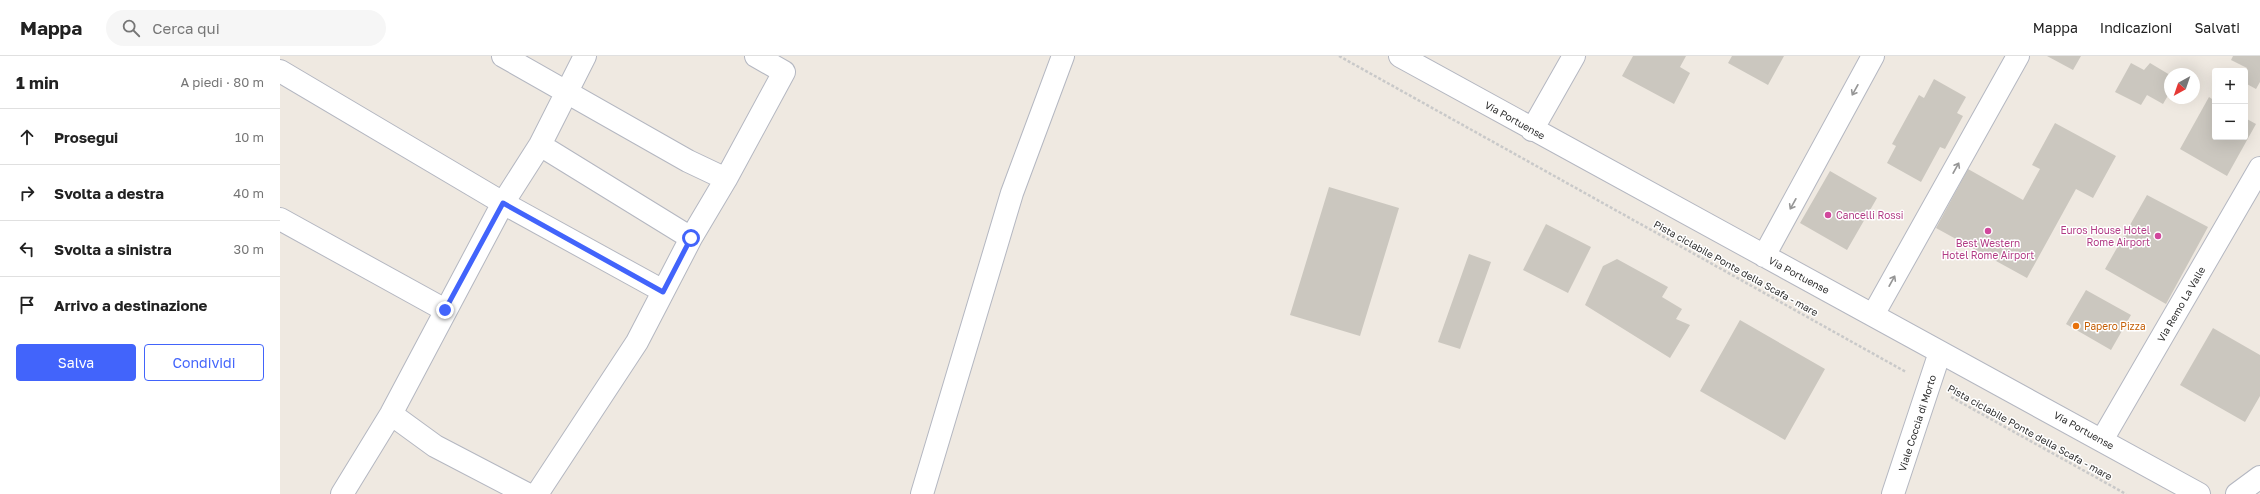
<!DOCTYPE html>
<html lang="it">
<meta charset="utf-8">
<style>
:root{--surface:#fff;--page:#f6f6f6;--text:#222;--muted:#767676;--line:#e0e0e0;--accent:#4264fb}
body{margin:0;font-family:"Golos Text",sans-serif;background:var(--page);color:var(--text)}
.controls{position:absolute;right:12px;top:12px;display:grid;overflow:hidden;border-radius:4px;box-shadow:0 4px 16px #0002}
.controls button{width:36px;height:36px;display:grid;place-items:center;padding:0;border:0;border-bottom:1px solid var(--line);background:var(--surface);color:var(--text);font:20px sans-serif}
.compass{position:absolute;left:1884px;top:12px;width:36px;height:36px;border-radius:50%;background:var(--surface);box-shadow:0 4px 16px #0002;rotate:220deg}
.stop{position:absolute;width:12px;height:12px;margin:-9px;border:3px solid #4264fb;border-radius:50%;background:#fff}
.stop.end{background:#4264fb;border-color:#fff;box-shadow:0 1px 4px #0008}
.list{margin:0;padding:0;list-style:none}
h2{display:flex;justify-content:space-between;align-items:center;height:52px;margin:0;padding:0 16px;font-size:17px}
h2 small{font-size:13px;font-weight:400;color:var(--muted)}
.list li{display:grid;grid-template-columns:26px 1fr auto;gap:12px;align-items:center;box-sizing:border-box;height:56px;padding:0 16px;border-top:1px solid var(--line)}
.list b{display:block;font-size:15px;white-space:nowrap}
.list em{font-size:13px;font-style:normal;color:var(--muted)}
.actions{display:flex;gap:8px;padding:12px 16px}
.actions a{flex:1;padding:9px 0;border:1px solid var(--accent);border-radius:4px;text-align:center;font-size:14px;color:var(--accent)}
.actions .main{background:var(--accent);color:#fff}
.icon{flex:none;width:22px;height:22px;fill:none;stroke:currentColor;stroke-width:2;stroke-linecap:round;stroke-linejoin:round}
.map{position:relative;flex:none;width:1980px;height:438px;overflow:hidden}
header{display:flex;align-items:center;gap:24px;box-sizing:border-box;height:56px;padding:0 20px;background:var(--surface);border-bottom:1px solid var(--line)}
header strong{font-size:19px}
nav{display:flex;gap:22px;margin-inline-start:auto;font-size:14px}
.search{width:280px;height:36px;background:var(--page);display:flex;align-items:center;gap:10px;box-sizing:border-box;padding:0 14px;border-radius:22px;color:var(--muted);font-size:15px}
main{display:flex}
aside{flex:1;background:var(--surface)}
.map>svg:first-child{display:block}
.building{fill:#cbc7bf}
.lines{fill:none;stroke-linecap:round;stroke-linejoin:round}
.minor-casing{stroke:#b4b7c1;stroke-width:24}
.path{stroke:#c9c9c9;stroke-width:2.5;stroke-dasharray:3 2;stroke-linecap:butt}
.minor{stroke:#fff;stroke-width:22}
.oneway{stroke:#969696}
.route{stroke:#4264fb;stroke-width:5}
.hotel-dot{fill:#d1479c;stroke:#fff;stroke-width:1.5}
.food-dot{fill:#e8710a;stroke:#fff;stroke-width:1.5}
.labels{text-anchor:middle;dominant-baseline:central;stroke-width:3;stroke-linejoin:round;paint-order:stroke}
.street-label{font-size:10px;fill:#2e2e2e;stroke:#fff}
.hotel-label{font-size:10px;fill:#b23c85;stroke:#fff;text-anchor:start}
.food-label{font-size:10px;fill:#c56008;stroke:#fff;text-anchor:start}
</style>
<header>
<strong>Mappa</strong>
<div class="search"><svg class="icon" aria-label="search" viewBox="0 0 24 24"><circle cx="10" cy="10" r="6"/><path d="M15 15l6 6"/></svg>Cerca qui</div>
<nav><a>Mappa</a><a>Indicazioni</a><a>Salvati</a></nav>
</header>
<main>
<aside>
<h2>1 min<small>A piedi · 80 m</small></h2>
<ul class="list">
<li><svg class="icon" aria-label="ahead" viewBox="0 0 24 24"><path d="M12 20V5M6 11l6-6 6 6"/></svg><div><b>Prosegui</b></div><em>10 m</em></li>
<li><svg class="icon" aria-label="right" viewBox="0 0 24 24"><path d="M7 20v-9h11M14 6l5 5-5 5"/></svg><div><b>Svolta a destra</b></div><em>40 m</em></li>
<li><svg class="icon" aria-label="left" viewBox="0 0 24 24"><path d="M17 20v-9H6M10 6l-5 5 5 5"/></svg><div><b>Svolta a sinistra</b></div><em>30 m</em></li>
<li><svg class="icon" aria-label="arrive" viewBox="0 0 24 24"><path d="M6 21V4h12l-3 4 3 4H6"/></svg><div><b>Arrivo a destinazione</b></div></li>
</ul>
<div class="actions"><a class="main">Salva</a><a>Condividi</a></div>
</aside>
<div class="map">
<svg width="1980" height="438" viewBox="0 0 1980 438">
<rect width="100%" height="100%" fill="#efe9e1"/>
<!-- building -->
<path class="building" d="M 1353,0 L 1406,0 L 1400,11 L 1410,17 L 1394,48 L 1342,20 Z
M 1452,0 L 1504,0 L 1488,29 L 1448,7 Z
M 1767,0 L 1801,0 L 1793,14 Z
M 1953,0 L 1980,0 L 1980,26 L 1976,33 L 1965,27 L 1965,17 L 1967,12 L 1951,4 Z
M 1851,7 L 1864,14 L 1870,7 L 1890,19 L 1890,36 L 1883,48 L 1867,39 L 1861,49 L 1835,36 Z
M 1654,23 L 1686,41 L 1677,57 L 1683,60 L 1665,93 L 1660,91 L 1641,126 L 1607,107 L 1616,90 L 1612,88 L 1639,39 L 1644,42 Z
M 1929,41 L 1935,45 L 1935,81 L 1965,81 L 1965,62 L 1976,68 L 1947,120 L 1900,93 Z
M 1775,67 L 1836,100 L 1813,142 L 1796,133 L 1747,222 L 1656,172 L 1688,113 L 1743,144 L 1760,113 L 1752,109 Z
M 1550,115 L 1597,142 L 1567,194 L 1520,167 Z
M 1049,131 L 1119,152 L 1080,280 L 1010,259 Z
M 1867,139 L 1928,171 L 1886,248 L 1825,213 Z
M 1266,168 L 1311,191 L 1288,237 L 1243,214 Z
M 1189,198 L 1211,206 L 1180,293 L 1158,286 Z
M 1337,203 L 1388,231 L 1382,241 L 1402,253 L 1396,263 L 1410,269 L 1390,302 L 1305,249 L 1323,210 Z
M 1806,234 L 1851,259 L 1831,294 L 1786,268 Z
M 1460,264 L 1545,313 L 1505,384 L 1420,335 Z
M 1933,272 L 1980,299 L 1980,340 L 1965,366 L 1900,329 Z"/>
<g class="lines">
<defs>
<path id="minor" d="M 223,0 L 408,105 L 446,123
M 1120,0 L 1919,438
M 0,15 L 223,147 L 383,235
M 1252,74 L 1294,0
M 260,89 L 411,182
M 0,163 L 165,254
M 1484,200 L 1593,0
M 1593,259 L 1738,0
M 111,358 L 155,390 L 247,438
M 1822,384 L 1980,112
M 62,438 L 111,358 L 223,147 L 260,89 L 305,0
M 257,438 L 357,286 L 411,182 L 446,123 L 504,16 L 476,0
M 642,438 L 732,137 L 783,0
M 1613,438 L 1660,296
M 1957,438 L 1980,421"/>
</defs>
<!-- minor casing -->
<use href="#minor" class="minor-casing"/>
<!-- path -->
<path class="path" d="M 1059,0 L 1626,316
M 1671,341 L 1846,438"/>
<!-- minor -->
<use href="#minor" class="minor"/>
</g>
<!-- one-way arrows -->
<defs><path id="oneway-shaft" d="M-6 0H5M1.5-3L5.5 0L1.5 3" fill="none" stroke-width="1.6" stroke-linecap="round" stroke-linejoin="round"/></defs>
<g class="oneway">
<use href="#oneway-shaft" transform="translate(1575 34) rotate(119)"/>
<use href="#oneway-shaft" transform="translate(1676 112) rotate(-61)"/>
<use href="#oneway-shaft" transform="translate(1513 148) rotate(119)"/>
<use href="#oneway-shaft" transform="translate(1612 225) rotate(-61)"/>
</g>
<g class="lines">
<!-- route -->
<path class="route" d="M 165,254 L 223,147 L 383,236 L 411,182"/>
</g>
<!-- markers -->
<g class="hotel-dot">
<circle cx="1548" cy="159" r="4"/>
<circle cx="1708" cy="175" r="4"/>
<circle cx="1878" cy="180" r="4"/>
</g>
<circle class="food-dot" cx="1796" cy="270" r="4"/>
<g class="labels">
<!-- street labels -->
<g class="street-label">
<text transform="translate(1235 64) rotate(29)">Via Portuense</text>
<text transform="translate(1456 212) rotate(29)">Pista ciclabile Ponte della Scafa - mare</text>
<text transform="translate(1519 219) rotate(28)">Via Portuense</text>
<text transform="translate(1901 248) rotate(-60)">Via Remo La Valle</text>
<text transform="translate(1637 367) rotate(-72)">Viale Coccia di Morto</text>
<text transform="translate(1804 374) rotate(29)">Via Portuense</text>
<text transform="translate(1750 376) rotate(29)">Pista ciclabile Ponte della Scafa - mare</text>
</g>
<!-- hotel labels -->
<g class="hotel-label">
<text x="1556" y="159">Cancelli Rossi</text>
<text x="1870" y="174" text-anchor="end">Euros House Hotel<tspan x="1870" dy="12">Rome Airport</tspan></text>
<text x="1708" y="187" text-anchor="middle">Best Western<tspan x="1708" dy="12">Hotel Rome Airport</tspan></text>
</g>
<!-- food labels -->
<g class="food-label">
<text x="1804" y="270">Papero Pizza</text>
</g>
</g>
</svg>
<div class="controls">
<button>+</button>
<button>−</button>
</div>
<svg class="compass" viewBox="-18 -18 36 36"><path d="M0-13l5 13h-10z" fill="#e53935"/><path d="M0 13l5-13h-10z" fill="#767676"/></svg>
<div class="stop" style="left:411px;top:182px"></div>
<div class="stop end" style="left:165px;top:254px"></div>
</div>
</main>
